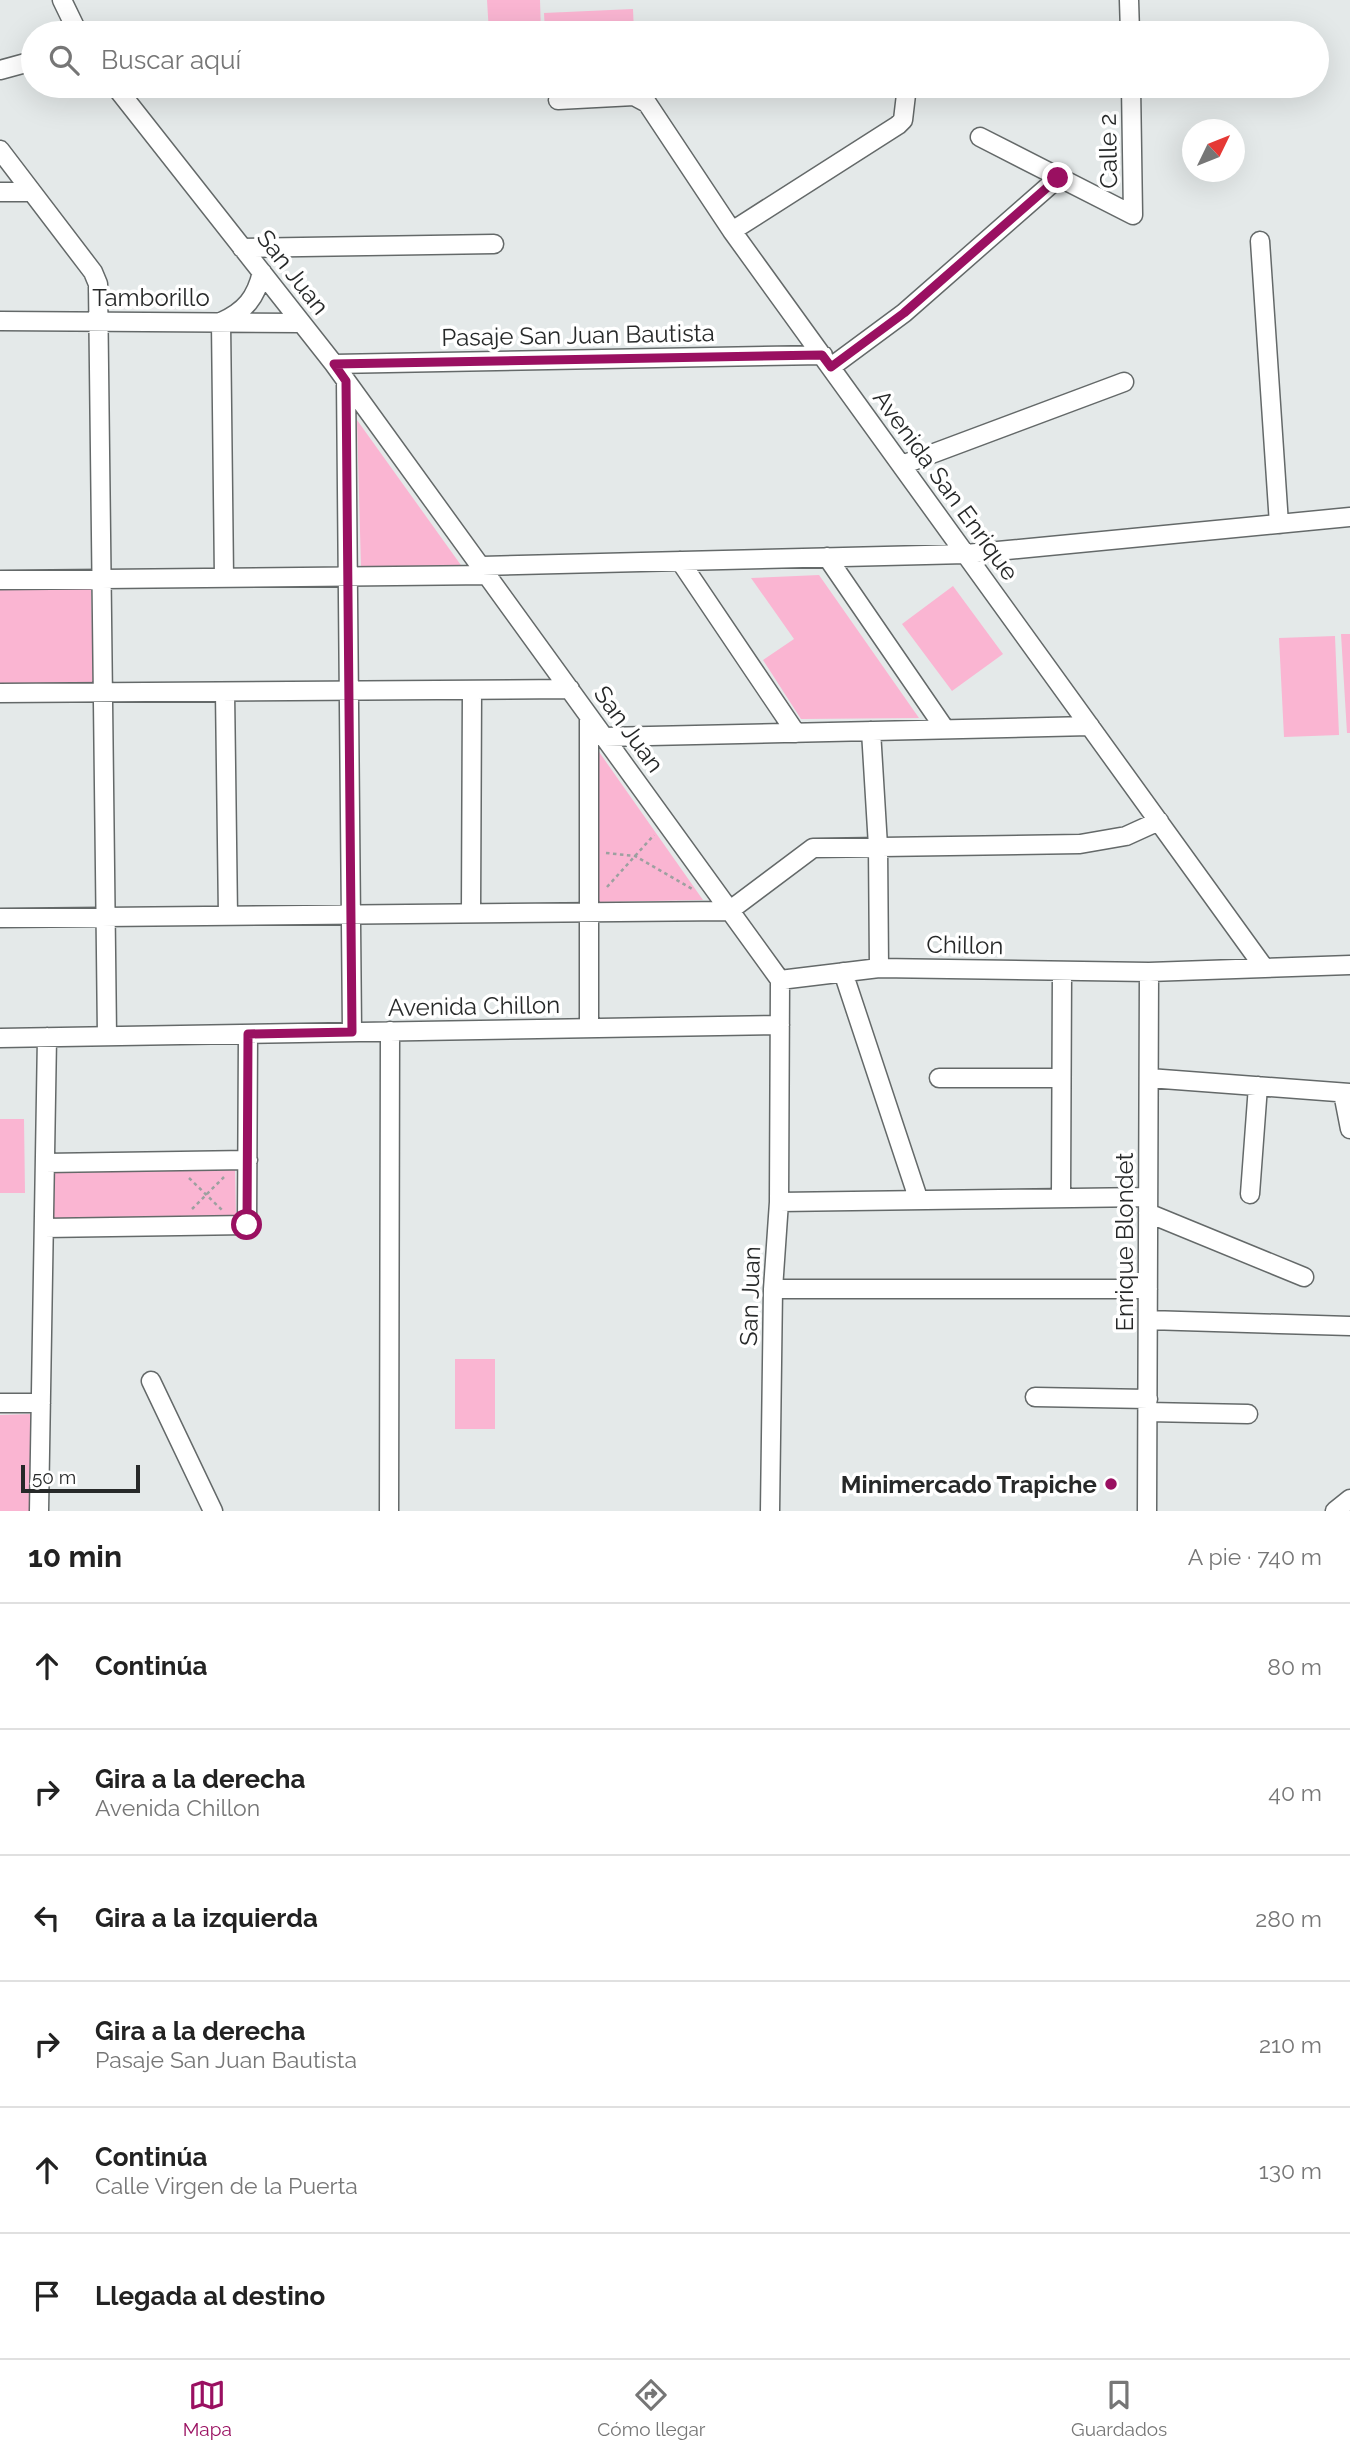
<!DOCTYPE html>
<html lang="es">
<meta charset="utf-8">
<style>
:root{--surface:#fff;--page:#f6f6f6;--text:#222;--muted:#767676;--line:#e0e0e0;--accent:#9a1061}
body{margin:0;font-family:Raleway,sans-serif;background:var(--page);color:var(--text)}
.compass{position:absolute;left:1182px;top:119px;width:63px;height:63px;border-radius:50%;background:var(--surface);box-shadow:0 7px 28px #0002;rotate:47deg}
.scale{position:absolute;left:21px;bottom:18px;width:119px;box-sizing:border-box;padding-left:7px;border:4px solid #272929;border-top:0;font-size:19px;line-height:24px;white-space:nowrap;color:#272929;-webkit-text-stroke:5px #fff;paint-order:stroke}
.stop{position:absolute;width:21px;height:21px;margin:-16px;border:5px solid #9a1061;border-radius:50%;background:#fff}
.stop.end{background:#9a1061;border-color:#fff;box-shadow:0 2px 7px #0008}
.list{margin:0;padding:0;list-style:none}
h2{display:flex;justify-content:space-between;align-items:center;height:91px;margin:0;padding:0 28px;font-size:30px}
h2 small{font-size:23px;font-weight:400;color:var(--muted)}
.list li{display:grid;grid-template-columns:46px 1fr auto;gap:21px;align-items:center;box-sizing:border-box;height:126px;padding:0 28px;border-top:2px solid var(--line)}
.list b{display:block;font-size:26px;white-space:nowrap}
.list p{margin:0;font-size:23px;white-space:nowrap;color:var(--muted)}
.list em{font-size:23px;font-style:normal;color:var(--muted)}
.icon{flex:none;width:38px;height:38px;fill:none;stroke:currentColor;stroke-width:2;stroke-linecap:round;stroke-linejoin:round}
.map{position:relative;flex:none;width:1350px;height:1511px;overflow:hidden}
.search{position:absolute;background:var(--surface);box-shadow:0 7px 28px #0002;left:21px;right:21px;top:21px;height:77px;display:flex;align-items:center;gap:18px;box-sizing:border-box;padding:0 24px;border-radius:38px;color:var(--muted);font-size:26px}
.sheet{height:847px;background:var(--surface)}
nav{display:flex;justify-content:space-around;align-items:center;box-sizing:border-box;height:98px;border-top:2px solid var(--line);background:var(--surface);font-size:19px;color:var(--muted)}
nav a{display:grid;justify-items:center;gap:4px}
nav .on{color:var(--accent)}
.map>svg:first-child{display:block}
.green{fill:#fab5d2}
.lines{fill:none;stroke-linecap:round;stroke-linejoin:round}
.minor-casing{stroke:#646969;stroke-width:21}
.path{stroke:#9da0a0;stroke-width:2.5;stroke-dasharray:3.5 3.5;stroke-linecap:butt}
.minor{stroke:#fff;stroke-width:18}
.route{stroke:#9a1061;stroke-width:9}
.poi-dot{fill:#9a1061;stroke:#fff;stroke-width:2.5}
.labels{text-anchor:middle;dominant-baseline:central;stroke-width:7;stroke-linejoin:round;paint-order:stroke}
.street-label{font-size:24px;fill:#272929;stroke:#fff}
.poi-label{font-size:24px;font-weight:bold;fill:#272929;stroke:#fff;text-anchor:end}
</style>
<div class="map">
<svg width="1350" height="1511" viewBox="0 0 1350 1511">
<rect width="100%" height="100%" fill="#e4e9e9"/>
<!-- green -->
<path class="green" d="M 487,0 L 540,0 L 541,33 L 489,33 Z
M 633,9 L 634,33 L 545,33 L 544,13 Z
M 357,420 L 463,568 L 361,568 Z
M 819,575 L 919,718 L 801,719 L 763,660 L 794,639 L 751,578 Z
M 953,586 L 1003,654 L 952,691 L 902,624 Z
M 91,587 L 93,684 L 0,684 L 0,588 Z
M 1341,634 L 1350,634 L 1350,733 L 1347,733 Z
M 1335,636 L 1339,735 L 1284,737 L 1279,638 Z
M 597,749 L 703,900 L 598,902 Z
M 0,1119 L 24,1119 L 25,1193 L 0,1193 Z
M 235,1170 L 236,1219 L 52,1222 L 51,1173 Z
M 455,1359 L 495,1359 L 495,1429 L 455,1429 Z
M 32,1414 L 31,1511 L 0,1511 L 0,1415 Z"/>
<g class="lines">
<defs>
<path id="minor" d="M 62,0 L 78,33
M 1129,0 L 1130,33
M 0,70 L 33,61
M 115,86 L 334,364 L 780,980 L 779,1202 L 773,1289 L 770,1511
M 558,100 L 634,96 L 647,103 L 732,231 L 1263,966
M 980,137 L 1133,215 L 1131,86
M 0,150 L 93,272 L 98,284 L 107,1036
M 0,192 L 30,192
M 732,231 L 898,125 L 903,120 L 907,86
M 1260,241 L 1279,524
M 242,248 L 494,244
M 0,321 L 301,323
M 334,364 L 823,355
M 831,367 L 904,313 L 1058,178
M 346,381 L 352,1032
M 902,465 L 1124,382
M 827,557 L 945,729
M 680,561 L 796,733
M 482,566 L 966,554 L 1350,517
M 224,578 L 221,322 C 245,311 256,298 262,272
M 0,580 L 489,575
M 225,692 L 228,916
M 0,693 L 570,689
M 589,716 L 589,1028
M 871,731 L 878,846 L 879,968
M 604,737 L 1090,726
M 471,913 L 472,690
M 0,918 L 729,911 L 813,848 L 1080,844 L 1126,836 L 1159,821
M 843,972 L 918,1198
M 780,980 L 879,968 L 1149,972 L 1350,965
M 0,1038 L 780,1025
M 939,1078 L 1061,1078
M 1149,1078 L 1350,1093
M 1343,1093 L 1350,1129
M 45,1163 L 248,1160
M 1250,1194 L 1258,1086
M 1061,1197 L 1062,972
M 779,1202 L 1148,1197
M 1148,1213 L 1304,1277
M 44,1228 L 247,1225 L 248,1034
M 773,1289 L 1148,1289
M 1148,1320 L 1350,1326
M 151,1381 L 213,1511
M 1035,1397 L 1148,1399
M 0,1403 L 41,1403
M 1148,1412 L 1248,1414
M 39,1511 L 47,1037
M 389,1511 L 390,1031
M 1147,1511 L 1149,972
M 1335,1511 L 1350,1499"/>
</defs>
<!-- minor casing -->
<use href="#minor" class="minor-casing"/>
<!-- path -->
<path class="path" d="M 606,853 L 635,856 L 694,890
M 607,887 L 654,835
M 189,1178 L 222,1210
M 192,1209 L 224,1177"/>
<!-- minor -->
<use href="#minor" class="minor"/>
</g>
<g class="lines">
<!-- route -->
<path class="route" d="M 247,1225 L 248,1034 L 352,1032 L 346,381 L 334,364 L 822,355 L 831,367 L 904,313 L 1058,178"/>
</g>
<!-- markers -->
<circle class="poi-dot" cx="1111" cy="1484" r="7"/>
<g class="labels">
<!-- street labels -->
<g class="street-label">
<text transform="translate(1108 151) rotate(-91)">Calle 2</text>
<text transform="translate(293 272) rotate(52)">San Juan</text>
<text x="151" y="297">Tamborillo</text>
<text transform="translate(578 335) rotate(-1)">Pasaje San Juan Bautista</text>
<text transform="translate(946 485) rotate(54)">Avenida San Enrique</text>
<text transform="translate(629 729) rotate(54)">San Juan</text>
<text transform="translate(965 945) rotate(1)">Chillon</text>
<text transform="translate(474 1006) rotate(-1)">Avenida Chillon</text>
<text transform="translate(1124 1242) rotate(-90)">Enrique Blondet</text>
<text transform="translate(750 1296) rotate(-88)">San Juan</text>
</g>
<!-- poi labels -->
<g class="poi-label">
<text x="1097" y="1484">Minimercado Trapiche</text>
</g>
</g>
</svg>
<svg class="compass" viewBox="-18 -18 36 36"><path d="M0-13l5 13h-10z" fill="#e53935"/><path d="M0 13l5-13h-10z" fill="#767676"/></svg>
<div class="scale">50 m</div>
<div class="stop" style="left:247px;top:1225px"></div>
<div class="stop end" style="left:1058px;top:178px"></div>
<div class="search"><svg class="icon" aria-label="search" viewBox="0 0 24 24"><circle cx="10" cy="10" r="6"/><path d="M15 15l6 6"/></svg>Buscar aquí</div>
</div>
<section class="sheet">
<h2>10 min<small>A pie · 740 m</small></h2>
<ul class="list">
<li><svg class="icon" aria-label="ahead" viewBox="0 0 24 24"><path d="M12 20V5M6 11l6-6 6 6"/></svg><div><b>Continúa</b></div><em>80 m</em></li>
<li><svg class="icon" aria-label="right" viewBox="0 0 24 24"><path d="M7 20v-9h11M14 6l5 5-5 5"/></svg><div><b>Gira a la derecha</b><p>Avenida Chillon</p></div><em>40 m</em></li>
<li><svg class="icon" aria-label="left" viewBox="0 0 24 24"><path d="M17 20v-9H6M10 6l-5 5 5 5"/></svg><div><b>Gira a la izquierda</b></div><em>280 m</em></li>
<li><svg class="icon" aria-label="right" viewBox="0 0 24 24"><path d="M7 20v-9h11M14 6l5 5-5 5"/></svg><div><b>Gira a la derecha</b><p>Pasaje San Juan Bautista</p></div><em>210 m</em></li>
<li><svg class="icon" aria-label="ahead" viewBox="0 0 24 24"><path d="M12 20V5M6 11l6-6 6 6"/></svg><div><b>Continúa</b><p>Calle Virgen de la Puerta</p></div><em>130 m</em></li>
<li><svg class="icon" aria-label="arrive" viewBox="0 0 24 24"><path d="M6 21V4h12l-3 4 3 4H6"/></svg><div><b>Llegada al destino</b></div></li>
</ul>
</section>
<nav>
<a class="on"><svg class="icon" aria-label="map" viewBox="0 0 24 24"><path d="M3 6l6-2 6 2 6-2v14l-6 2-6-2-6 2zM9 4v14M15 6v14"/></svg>Mapa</a>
<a><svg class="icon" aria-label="directions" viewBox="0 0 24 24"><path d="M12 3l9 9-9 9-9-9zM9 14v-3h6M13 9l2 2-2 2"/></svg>Cómo llegar</a>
<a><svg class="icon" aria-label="saved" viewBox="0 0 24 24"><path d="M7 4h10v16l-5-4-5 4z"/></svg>Guardados</a>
</nav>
